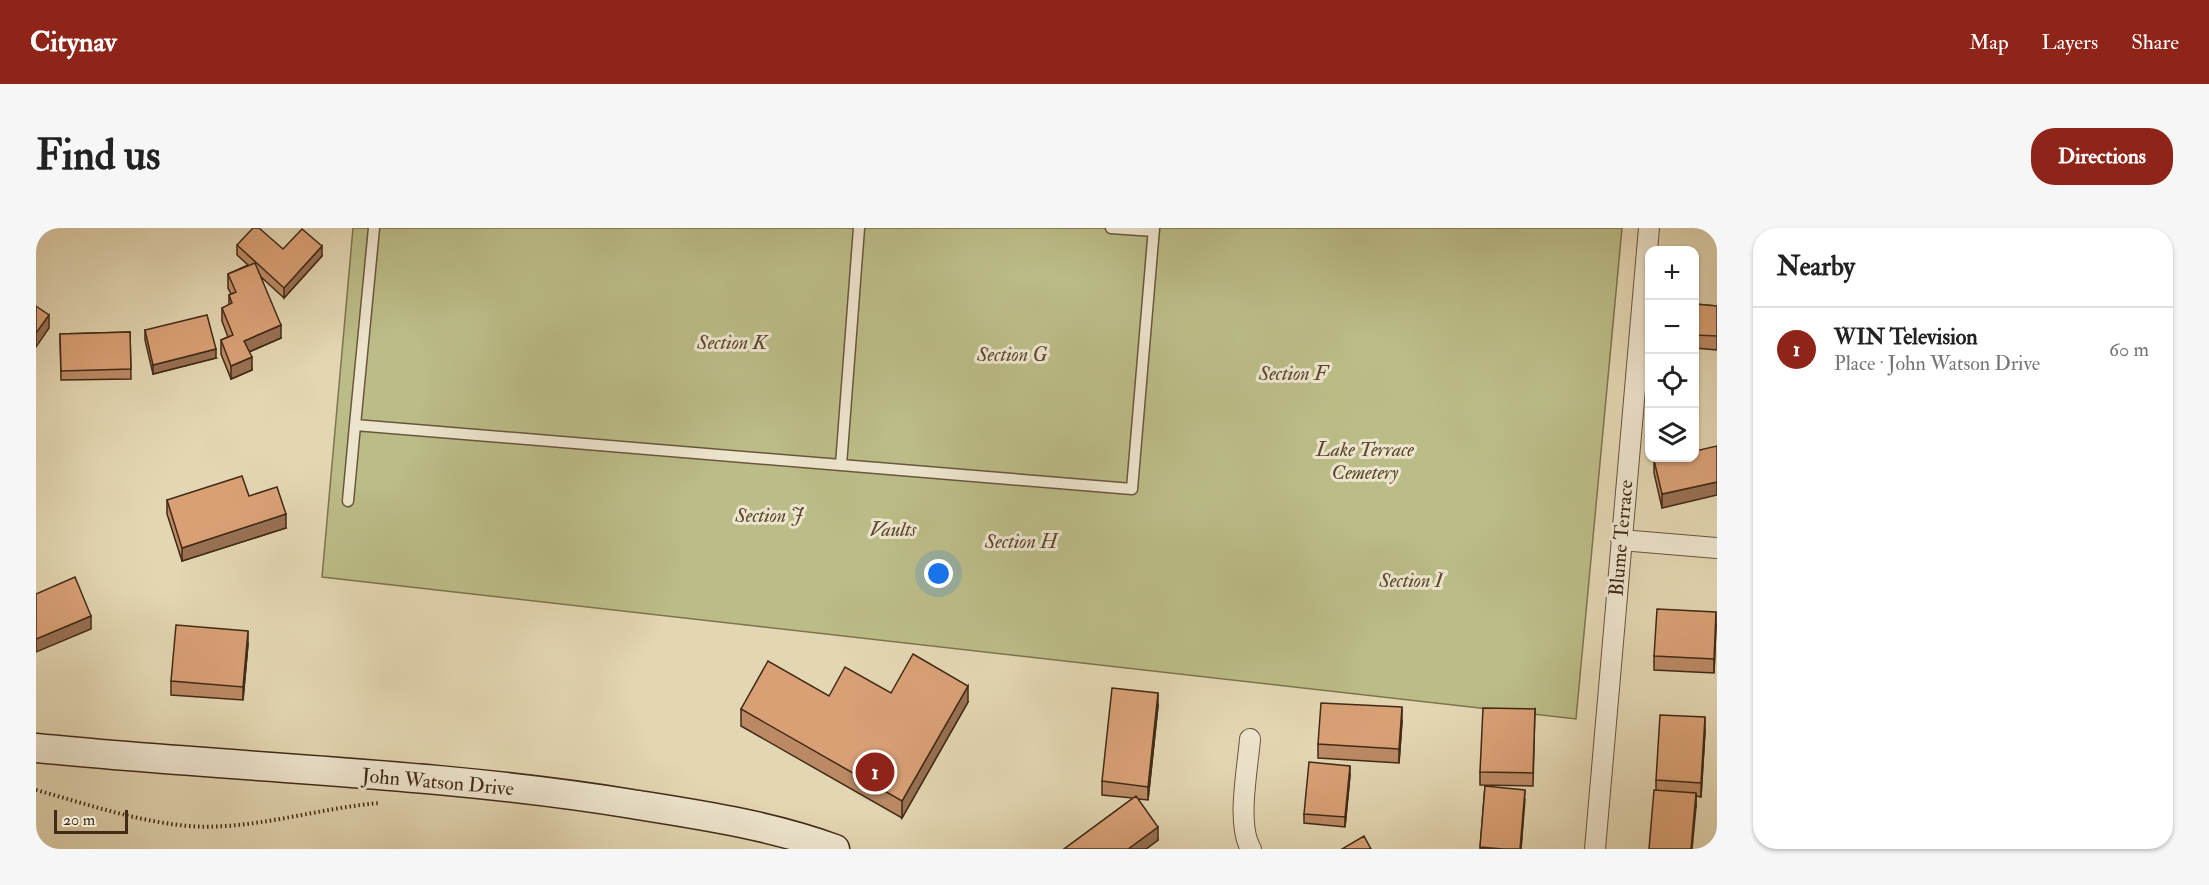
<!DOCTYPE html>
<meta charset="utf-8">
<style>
:root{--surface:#fff;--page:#f6f6f6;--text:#222;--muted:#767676;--line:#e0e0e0;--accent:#8f2418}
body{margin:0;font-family:"IM FELL Double Pica",serif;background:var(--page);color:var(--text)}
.controls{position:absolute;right:18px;top:18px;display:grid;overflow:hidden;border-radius:12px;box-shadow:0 2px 4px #0004}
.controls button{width:54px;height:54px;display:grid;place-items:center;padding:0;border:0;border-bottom:2px solid var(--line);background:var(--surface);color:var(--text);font:30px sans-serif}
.scale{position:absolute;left:18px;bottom:15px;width:74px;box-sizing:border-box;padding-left:6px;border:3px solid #422b16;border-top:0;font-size:16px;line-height:21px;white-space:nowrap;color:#422b16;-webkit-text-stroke:4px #ede4cd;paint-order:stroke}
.you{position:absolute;left:903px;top:346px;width:21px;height:21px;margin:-15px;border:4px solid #fff;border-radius:50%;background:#1a73e8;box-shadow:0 0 0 9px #1a73e833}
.badge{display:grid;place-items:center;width:39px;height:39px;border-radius:50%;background:var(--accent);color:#fff;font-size:20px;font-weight:700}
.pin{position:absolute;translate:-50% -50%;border:3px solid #fff;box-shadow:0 2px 6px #0006}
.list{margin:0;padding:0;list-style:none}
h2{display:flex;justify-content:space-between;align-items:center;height:78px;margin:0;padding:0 24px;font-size:26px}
h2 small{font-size:20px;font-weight:400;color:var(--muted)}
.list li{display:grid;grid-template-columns:39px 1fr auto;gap:18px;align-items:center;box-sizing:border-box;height:84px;padding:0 24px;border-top:2px solid var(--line)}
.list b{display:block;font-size:22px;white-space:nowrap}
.list p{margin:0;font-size:20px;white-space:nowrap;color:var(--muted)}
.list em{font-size:20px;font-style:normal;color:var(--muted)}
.icon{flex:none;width:33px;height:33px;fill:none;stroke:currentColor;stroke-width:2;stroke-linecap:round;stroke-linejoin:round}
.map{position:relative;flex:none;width:1681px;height:621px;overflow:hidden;border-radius:24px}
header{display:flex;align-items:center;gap:36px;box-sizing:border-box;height:84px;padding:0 30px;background:var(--accent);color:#fff}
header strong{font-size:28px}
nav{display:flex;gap:33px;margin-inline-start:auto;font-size:21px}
.intro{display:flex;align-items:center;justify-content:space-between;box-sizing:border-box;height:144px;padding:0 36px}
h1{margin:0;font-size:42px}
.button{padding:15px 27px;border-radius:24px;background:var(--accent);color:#fff;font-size:21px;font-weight:700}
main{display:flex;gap:36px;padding:0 36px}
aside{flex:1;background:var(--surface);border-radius:24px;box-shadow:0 2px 4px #0004}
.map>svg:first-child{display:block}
.green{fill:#bbbc87;stroke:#7e744e;stroke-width:1.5}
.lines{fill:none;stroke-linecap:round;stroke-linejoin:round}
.lane-casing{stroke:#6a563d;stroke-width:13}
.street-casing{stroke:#6a563d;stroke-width:22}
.secondary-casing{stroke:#422b16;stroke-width:31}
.path{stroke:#422b16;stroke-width:4;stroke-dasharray:1.5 3;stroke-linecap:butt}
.lane{stroke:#ede4cd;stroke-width:10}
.street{stroke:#ede4cd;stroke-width:20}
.secondary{stroke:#ede4cd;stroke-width:28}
.wall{fill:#bb8a65;stroke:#422b16;stroke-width:1.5}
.shaded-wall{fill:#987053;stroke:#422b16;stroke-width:1.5}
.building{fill:#d9a076;stroke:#422b16;stroke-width:1.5}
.labels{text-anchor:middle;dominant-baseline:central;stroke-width:6;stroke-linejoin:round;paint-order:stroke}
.park-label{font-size:20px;font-style:italic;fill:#5a482d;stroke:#ede4cd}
.street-label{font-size:20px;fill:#422b16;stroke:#ede4cd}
</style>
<header>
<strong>Citynav</strong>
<nav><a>Map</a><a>Layers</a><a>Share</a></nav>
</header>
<div class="intro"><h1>Find us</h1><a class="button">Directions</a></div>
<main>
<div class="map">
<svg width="1681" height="621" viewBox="0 0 1681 621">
<rect width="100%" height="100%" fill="#e3d6b2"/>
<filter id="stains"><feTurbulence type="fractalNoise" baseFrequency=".00333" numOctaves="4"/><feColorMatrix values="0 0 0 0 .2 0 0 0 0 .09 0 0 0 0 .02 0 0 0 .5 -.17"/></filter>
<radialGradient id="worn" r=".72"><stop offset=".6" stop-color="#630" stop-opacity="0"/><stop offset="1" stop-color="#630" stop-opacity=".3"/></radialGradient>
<!-- green -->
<path class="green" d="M 317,0 L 1586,0 L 1540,491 L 286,349 Z"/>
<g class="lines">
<defs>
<path id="lane" d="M 338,0 L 319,197 L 1096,261 L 1118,0
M 1075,0 L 1118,3
M 805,237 L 823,0
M 312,273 L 319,197"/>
<path id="street" d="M 1585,312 L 1681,320
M 1214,511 C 1212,539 1200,597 1215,621
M 1559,621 L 1613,0"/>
<path id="secondary" d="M 0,520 C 198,540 399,544 596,576 C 665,587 734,597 799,621"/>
</defs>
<!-- lane casing -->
<use href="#lane" class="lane-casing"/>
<!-- street casing -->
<use href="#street" class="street-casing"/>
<!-- secondary casing -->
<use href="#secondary" class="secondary-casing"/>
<!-- path -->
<path class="path" d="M 0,562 C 51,576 99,593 152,598 C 215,603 281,580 344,575"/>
<!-- lane -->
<use href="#lane" class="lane"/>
<!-- street -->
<use href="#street" class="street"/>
<!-- secondary -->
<use href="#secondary" class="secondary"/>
</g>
<!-- wall -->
<path class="wall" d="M 201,17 L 247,21 L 286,28 L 248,70 L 225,49 L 245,110 L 213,124 L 216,142 L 195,151 L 185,126 L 185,112 L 192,109 L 186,93 L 186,80 L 193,77 L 193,67 L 195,66 L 192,60 L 192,46 L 212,37 L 201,27 Z
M 1659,76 L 1681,78 L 1681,122 L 1659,120 Z
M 109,102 L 180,130 L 117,146 L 109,112 Z
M 94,104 L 95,151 L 25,152 L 24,106 Z
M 1628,230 L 1626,280 L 1618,245 L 1618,232 Z
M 213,268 L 250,300 L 146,333 L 131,286 L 131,272 Z
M 1680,397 L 1678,445 L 1618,442 L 1618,428 Z
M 212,416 L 207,472 L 135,467 L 135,453 Z
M 793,468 L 932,474 L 866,590 L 705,498 L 705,481 Z
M 1122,478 L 1112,572 L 1102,571 L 1122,612 L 1110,621 L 1028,621 L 1097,570 L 1066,567 L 1066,553 Z
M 1499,481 L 1497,558 L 1444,557 L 1444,544 Z
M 1366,493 L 1363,535 L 1282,530 L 1282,516 Z
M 1669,503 L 1665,569 L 1660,568 L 1660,579 L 1620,562 L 1620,552 Z
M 1314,547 L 1309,599 L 1268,595 L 1268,586 Z
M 1449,558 L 1489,571 L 1485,621 L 1444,621 Z"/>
<!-- shaded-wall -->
<path class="shaded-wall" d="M 286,18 L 286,28 L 248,70 L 248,60 Z
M 13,87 L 13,100 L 0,119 L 0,105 Z
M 245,97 L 245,110 L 208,126 L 208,113 Z
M 180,121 L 180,130 L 117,146 L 117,137 Z
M 216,129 L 216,142 L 195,151 L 195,138 Z
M 1681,254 L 1681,267 L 1626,280 L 1626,266 Z
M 250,286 L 250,300 L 146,333 L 146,320 Z
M 1680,384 L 1680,397 L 1678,445 L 1678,431 Z
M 55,388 L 55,401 L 0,424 L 0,411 Z
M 212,403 L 212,416 L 207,472 L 207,459 Z
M 932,458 L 932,474 L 866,590 L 866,573 Z
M 1122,465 L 1122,478 L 1112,572 L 1112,559 Z
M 1366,479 L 1366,493 L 1363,535 L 1363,521 Z
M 1669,489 L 1669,503 L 1665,569 L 1665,555 Z
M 1314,538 L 1314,547 L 1309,599 L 1309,589 Z
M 1489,562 L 1485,621 L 1484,621 Z
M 1660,565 L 1660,579 L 1656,621 L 1655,621 Z
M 1122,599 L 1122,612 L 1110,621 L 1092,621 Z"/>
<!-- building -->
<path class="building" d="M 217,0 L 223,0 L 247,21 L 266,1 L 286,18 L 248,60 L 201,17 Z
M 219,35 L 245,97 L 208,113 L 216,129 L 195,138 L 185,112 L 197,107 L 186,80 L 196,75 L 193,67 L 200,64 L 192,46 Z
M 1659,76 L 1681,78 L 1681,108 L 1659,107 Z
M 0,78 L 13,87 L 0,105 Z
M 171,87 L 180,121 L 117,137 L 109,102 Z
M 94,104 L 95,141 L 25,143 L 24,106 Z
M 1681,218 L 1681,254 L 1626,266 L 1618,232 L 1628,230 L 1659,230 L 1659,223 Z
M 206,248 L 213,268 L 241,259 L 250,286 L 146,320 L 131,272 Z
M 39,349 L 55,388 L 0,411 L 0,366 Z
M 1621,381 L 1680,384 L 1678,431 L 1618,428 Z
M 140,397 L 212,403 L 207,459 L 135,453 Z
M 877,426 L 932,458 L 866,573 L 705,481 L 732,433 L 793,468 L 809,439 L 855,465 Z
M 1076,460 L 1122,465 L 1112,559 L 1066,553 Z
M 1285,475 L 1366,479 L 1363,521 L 1282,516 Z
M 1447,480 L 1499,481 L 1497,545 L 1444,544 Z
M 1624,487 L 1669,489 L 1665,555 L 1620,552 Z
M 1273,534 L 1314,538 L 1309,589 L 1268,586 Z
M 1449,558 L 1489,562 L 1484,621 L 1467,621 L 1444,619 Z
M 1618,562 L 1660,565 L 1655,621 L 1613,621 Z
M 1100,568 L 1122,599 L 1092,621 L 1028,621 Z
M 1328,608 L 1335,621 L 1306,621 Z"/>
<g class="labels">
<!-- park labels -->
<g class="park-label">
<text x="696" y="114">Section K</text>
<text x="976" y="126">Section G</text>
<text x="1257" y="145">Section F</text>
<text x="1329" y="221">Lake Terrace<tspan x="1329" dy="23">Cemetery</tspan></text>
<text x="733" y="287">Section J</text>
<text x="857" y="301">Vaults</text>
<text x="985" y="313">Section H</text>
<text x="1375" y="352">Section I</text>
</g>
<!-- street labels -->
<g class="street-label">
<text transform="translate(1585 310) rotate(-85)">Blume Terrace</text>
<text transform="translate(402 554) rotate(5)">John Watson Drive</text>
</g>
</g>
<rect width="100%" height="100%" filter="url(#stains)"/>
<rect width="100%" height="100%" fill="url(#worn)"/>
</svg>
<div class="controls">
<button>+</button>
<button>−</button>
<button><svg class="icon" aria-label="locate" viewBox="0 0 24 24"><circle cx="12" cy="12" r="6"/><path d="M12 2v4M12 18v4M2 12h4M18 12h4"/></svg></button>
<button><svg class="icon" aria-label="layers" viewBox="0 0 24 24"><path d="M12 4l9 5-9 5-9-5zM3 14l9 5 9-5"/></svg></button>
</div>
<div class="scale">20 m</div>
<div class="you"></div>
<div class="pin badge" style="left:839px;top:544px">1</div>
</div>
<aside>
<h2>Nearby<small></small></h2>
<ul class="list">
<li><span class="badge">1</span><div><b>WIN Television</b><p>Place · John Watson Drive</p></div><em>60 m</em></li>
</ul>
</aside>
</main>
